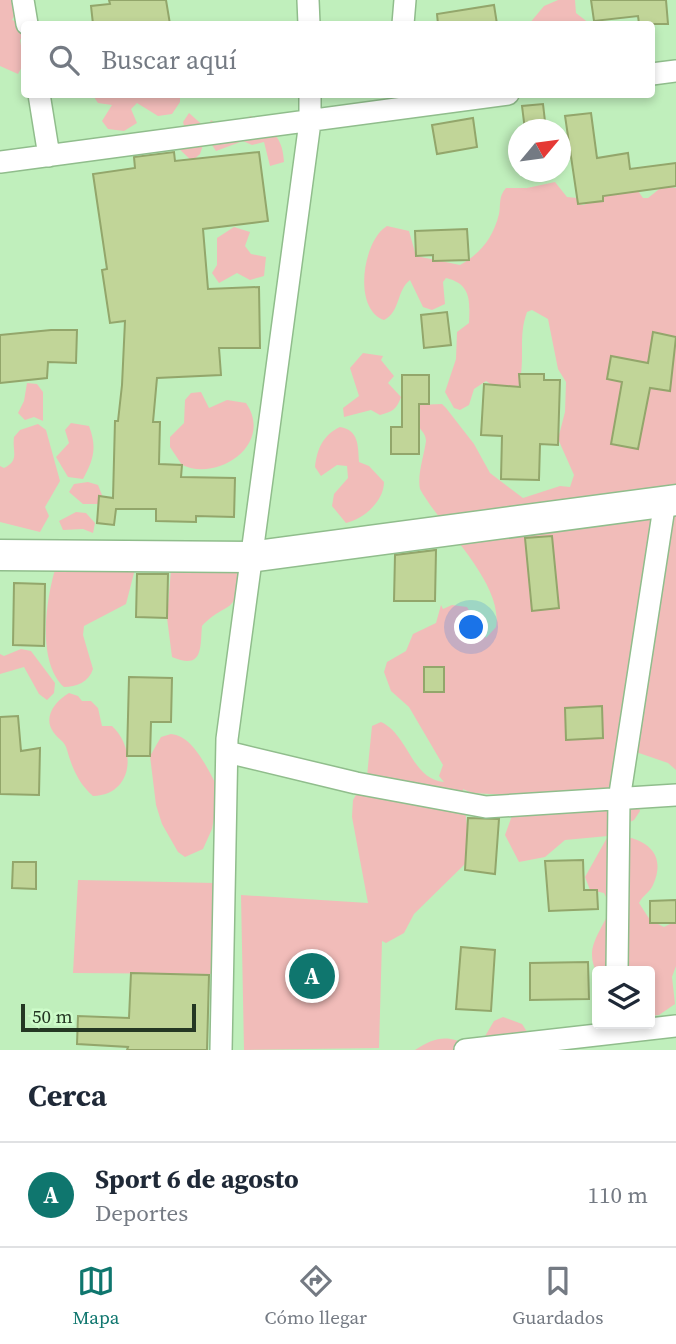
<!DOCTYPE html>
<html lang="es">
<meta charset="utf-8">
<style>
:root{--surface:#fff;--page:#f6f6f7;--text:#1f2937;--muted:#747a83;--line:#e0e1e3;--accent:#0f766e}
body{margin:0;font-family:"Source Serif 4",serif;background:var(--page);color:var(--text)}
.controls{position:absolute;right:21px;bottom:21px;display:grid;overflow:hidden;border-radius:7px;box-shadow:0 4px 10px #0003}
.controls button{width:63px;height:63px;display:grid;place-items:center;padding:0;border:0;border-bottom:2px solid var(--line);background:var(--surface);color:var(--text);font:35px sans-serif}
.compass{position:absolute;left:508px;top:119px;width:63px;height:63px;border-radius:50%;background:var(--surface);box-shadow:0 4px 10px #0003;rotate:61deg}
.scale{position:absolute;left:21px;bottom:18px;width:175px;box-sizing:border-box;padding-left:7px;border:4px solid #243723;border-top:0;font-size:19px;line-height:24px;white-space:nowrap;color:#243723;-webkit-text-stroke:5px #cdfcc9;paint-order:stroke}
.you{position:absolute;left:472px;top:628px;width:24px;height:24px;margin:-18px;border:5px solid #fff;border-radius:50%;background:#1a73e8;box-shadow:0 0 0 10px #1a73e833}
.badge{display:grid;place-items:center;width:46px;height:46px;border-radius:50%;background:var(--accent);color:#fff;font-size:23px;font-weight:700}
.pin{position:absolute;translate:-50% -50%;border:4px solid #fff;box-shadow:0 2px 7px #0006}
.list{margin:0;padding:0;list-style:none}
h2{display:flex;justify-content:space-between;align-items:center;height:91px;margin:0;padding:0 28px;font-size:30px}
h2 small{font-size:23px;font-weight:400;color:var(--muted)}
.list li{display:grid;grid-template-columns:46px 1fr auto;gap:21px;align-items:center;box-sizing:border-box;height:105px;padding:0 28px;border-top:2px solid var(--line)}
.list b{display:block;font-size:26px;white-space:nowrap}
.list p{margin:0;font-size:23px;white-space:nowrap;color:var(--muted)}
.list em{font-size:23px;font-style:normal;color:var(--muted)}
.icon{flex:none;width:38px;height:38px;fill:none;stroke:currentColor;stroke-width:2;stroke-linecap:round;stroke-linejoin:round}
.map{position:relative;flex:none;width:676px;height:1050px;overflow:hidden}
.search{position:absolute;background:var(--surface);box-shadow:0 4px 10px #0003;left:21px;right:21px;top:21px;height:77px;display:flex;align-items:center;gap:18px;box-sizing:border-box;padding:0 24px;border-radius:7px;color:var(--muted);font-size:26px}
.sheet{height:196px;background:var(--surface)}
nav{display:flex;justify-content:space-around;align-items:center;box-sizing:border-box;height:98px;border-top:2px solid var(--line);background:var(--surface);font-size:19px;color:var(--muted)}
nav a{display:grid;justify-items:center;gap:4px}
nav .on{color:var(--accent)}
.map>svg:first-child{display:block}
.green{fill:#f1bcb9}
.building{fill:#c1d598;stroke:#93a66b;stroke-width:2}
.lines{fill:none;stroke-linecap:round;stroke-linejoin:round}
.street-casing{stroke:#90bd8c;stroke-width:24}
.secondary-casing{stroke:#90bd8c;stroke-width:33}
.street{stroke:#fff;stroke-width:21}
.secondary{stroke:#fff;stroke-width:30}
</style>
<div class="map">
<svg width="676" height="1050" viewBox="0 0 676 1050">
<rect width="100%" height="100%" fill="#c0efbc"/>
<!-- green -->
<path class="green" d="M 0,0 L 17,0 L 20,4 L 12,20 L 21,23 L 24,33 L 20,40 L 24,63 L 18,74 L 0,66 Z
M 558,0 L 575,0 L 576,13 L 590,24 L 529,24 L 544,6 Z
M 92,94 L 180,95 L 180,102 L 172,114 L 158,116 L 137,103 L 131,109 L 137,123 L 124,131 L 108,129 L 102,121 L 112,105 L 98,103 Z
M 189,113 L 207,129 L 211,120 L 233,137 L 238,121 L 251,116 C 271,128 283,137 284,162 L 270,166 L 264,142 L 252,145 L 243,141 L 216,151 L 206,136 L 200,154 L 192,161 L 177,147 L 187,136 L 183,122 Z
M 629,178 L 643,198 L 648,198 L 663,186 L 676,188 L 676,770 L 668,763 L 636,752 L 628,771 L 640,811 L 634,820 L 606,834 C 636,835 670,847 653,885 C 650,892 643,895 639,903 L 650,920 L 664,927 L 676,921 L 676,966 L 672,977 L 675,1004 L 659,1015 L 650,1016 L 650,971 L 597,973 C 583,947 602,932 611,907 L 604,893 L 590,890 L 585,877 L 608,836 L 565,840 L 545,857 L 519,862 L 505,835 L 513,813 L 512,799 L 508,795 L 472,793 L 463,789 L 469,845 L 466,863 L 414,914 L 404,933 L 386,943 L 382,941 L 379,1048 L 244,1050 L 241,895 L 368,903 L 352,817 L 353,800 L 367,776 L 372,726 L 381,722 C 409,735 411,779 444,782 L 439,776 L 443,765 L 409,707 L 391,691 L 384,672 L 387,662 L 406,651 L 413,634 L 436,623 L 441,605 L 443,609 L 452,605 L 467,607 L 486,638 L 496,627 C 504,583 440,526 420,489 C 417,475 424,456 426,441 C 426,432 418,429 416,421 C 414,417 416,409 416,405 L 442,404 L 446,408 L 474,444 L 490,473 L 523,498 L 560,486 L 570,487 L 574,475 L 558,439 L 565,412 L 566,382 L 558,369 L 548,319 L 532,310 L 527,312 C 516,342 529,365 514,399 L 486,381 L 474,389 L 469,405 L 460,410 L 454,408 L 445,392 L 456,359 L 457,332 L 469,323 C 470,300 471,284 446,278 L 443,282 L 445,304 L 432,310 L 423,307 L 410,280 C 396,291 401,311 384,320 C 352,309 363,240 387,226 L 409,231 L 416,256 L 460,265 C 481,253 493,238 499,214 C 501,204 498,197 506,188 L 527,188 L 555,182 L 567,197 L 577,198 L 578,204 L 584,205 Z
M 234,227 L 250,232 L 245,246 L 251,254 L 266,257 L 264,276 L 250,280 L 237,273 L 219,283 L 212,273 L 217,265 L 217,238 Z
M 363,353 L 383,356 L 381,360 L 394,376 L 388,383 L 401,397 C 397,409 392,412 380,415 L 371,410 L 344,417 L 343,408 L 359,396 L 350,368 Z
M 27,383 L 37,384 L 43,392 L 43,421 L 34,417 L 25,420 L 18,413 L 24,401 Z
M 201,392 L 209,408 L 227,400 L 246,403 C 274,444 219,482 182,465 L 170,447 L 170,437 L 184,423 L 185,400 L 191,393 Z
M 71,423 L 89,426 C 97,447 94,459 83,479 L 68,477 L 56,457 L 69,443 L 65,430 Z
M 38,424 L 46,430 L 60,481 L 45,507 L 49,516 L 40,532 L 0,522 L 0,466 L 4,468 C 20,460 12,452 14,437 L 20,430 Z
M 340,427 C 359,430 358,446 359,462 L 369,466 L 384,482 C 384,501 364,519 346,523 L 332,506 L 334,494 L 348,478 L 347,466 L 337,465 L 321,476 L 315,467 C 317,449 323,435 340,427 Z
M 88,482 L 98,485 L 102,495 L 98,504 L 83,504 L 69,492 L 74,484 Z
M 76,512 L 86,513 L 95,523 L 93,533 L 83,529 L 63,530 L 59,521 Z
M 218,546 L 240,573 C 235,618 228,599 202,626 C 200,646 204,671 172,657 L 167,618 L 171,570 Z
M 57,563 L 135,569 L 126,604 L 84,626 L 83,635 L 93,669 C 89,682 76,687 64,687 C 36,661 46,597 57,563 Z
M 21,649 L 31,651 L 55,683 L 54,693 L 47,700 L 39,694 L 24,667 L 0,674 L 0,654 L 4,656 Z
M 69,693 L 78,696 L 82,701 L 91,701 L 98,708 L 102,726 L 112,726 C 137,749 133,795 93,796 C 79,784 72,768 67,750 C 65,741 58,739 54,733 C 42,718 55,701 69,693 Z
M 171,734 C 194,736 208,770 219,790 L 212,829 L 203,849 L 185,857 L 178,852 L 162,824 L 156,805 L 150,756 L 161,737 Z
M 78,880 L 215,883 L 217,974 L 73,973 Z
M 503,1017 L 522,1024 L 539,1050 L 415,1050 C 434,1037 449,1034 468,1046 L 484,1038 L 494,1021 Z"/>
<!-- building -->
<path class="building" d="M 109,0 L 166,0 L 170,24 L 93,24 L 91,6 L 110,4 Z
M 591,0 L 666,0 L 668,24 L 639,24 L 638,16 L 594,21 Z
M 494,5 L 497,24 L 438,24 L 437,14 Z
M 543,104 L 546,130 L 525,130 L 522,106 Z
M 591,113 L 597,158 L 628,153 L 630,169 L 676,163 L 676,186 L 603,196 L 603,201 L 578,204 L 565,116 Z
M 473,118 L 477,147 L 437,154 L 432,125 Z
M 174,152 L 175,161 L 259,152 L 268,221 L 203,229 L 208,289 L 259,287 L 260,348 L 219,348 L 221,375 L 157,378 L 153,422 L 160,422 L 159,464 L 182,465 L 181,477 L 235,478 L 234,517 L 196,516 L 196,522 L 156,521 L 156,509 L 116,509 L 114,525 L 97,523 L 99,496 L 113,498 L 115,421 L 118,421 L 122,385 L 125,321 L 110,323 L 102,270 L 107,269 L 93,174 L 135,168 L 134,157 Z
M 467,229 L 469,260 L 433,261 L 433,255 L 416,256 L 415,231 Z
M 447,312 L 451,345 L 424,348 L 421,315 Z
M 51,330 L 77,330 L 76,363 L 48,362 L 47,378 L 0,383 L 0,335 Z
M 653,332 L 676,337 L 670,391 L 650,388 L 638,449 L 611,444 L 622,382 L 607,379 L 611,356 L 648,363 Z
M 519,374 L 544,374 L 544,380 L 560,380 L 558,445 L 540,444 L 539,480 L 501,479 L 502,436 L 481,435 L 484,384 L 520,387 Z
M 402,375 L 429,375 L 429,404 L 419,404 L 419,454 L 391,454 L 391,427 L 402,427 Z
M 552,536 L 559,608 L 532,611 L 525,538 Z
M 436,550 L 435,601 L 394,601 L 395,555 Z
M 137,574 L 168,574 L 167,618 L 136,617 Z
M 14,583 L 45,584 L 44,646 L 13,645 Z
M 424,667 L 444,667 L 444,692 L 424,692 Z
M 129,677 L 172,678 L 171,722 L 151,722 L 150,756 L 127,756 Z
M 602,706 L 603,738 L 566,740 L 565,708 Z
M 18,716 L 21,751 L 40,748 L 39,795 L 0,794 L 0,717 Z
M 468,818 L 499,819 L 495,874 L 465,870 Z
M 583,860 L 584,890 L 597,890 L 598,909 L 549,911 L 545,861 Z
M 13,862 L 36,862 L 36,889 L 12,888 Z
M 676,900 L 676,923 L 650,923 L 650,901 Z
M 461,947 L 495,950 L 491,1011 L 456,1009 Z
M 588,962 L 589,999 L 530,1000 L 530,963 Z
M 131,973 L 209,975 L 207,1050 L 127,1050 L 128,1047 L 77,1044 L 78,1016 L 129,1018 Z"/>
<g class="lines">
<defs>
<path id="street" d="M 23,0 L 27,24
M 308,0 L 309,24
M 403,24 L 405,0
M 652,74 L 676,71
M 39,94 L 49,156
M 0,162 L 508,94
M 227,752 L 356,783 L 486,807 L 676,795
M 617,971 L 619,800 L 665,501
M 221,1050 L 227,739 L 310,122 L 310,94
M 465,1050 L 676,1026"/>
<path id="secondary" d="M 0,555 L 250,557 L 676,500"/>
</defs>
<!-- street casing -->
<use href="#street" class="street-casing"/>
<!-- secondary casing -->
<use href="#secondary" class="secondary-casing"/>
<!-- street -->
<use href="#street" class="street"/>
<!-- secondary -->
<use href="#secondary" class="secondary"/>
</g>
</svg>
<div class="controls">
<button><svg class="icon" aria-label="layers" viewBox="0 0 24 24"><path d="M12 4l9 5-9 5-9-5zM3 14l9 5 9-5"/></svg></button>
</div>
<svg class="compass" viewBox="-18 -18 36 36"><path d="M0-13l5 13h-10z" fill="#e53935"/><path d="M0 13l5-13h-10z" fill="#747a83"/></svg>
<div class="scale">50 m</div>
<div class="you"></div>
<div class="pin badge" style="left:312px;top:976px">A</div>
<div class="search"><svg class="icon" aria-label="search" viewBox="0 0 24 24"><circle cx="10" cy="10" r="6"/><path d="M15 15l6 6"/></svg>Buscar aquí</div>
</div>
<section class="sheet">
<h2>Cerca<small></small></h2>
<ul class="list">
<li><span class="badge">A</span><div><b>Sport 6 de agosto</b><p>Deportes</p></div><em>110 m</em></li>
</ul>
</section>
<nav>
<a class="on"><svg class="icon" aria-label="map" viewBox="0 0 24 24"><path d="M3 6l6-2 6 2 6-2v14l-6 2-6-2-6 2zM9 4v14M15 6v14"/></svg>Mapa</a>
<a><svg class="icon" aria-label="directions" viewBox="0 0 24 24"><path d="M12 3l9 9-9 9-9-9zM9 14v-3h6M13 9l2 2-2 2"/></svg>Cómo llegar</a>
<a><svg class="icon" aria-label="saved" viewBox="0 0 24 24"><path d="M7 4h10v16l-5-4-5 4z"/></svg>Guardados</a>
</nav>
